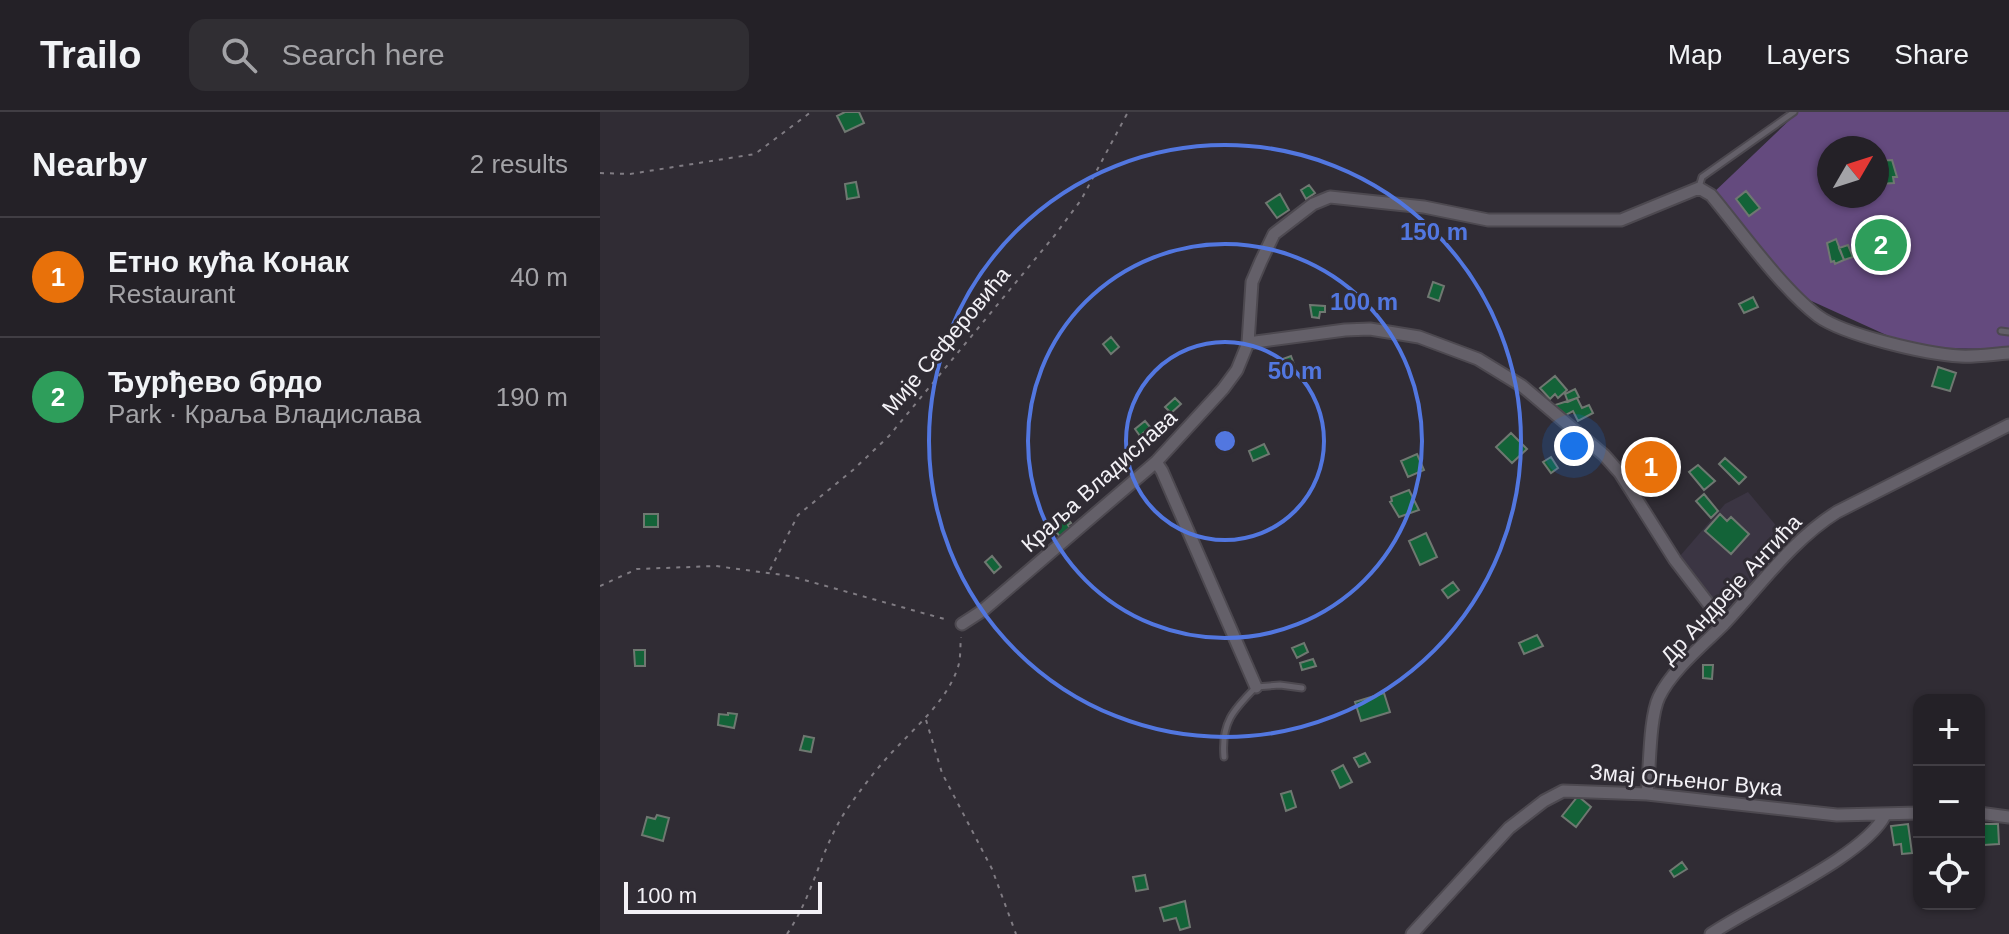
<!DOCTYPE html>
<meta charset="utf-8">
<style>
:root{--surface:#242127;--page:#302e33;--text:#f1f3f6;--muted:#a3a3a7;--line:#413e44;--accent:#2563eb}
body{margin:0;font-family:Helvetica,sans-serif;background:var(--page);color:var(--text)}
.controls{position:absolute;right:24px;bottom:24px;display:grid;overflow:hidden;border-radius:16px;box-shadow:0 2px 6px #0004}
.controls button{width:72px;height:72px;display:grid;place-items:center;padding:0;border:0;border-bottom:2px solid var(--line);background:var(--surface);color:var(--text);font:40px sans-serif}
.compass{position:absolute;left:1217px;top:24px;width:72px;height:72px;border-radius:50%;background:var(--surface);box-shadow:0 2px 6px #0004;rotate:51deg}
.scale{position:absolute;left:24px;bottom:20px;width:198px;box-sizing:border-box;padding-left:8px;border:4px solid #f3f1f6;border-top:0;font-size:22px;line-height:28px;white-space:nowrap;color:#f3f1f6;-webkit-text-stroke:6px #302c34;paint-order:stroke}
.you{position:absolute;left:974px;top:334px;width:28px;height:28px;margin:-20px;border:6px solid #fff;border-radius:50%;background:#1a73e8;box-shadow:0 0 0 12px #1a73e833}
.badge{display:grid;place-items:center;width:52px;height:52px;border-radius:50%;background:var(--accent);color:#fff;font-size:26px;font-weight:700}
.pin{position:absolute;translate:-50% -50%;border:4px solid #fff;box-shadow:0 2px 8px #0006}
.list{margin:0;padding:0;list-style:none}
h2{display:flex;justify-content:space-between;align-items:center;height:104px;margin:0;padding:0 32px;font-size:34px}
h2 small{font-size:26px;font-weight:400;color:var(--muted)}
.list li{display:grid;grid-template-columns:52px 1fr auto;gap:24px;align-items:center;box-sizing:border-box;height:120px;padding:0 32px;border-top:2px solid var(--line)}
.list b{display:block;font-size:30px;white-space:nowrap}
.list p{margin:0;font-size:26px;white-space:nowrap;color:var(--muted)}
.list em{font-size:26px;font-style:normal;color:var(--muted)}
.icon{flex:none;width:44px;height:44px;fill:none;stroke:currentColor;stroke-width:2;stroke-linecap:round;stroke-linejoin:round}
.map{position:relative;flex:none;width:1409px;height:822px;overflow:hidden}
header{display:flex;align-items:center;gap:48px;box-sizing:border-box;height:112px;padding:0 40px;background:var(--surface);border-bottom:2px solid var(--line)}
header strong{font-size:38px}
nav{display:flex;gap:44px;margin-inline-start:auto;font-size:28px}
.search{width:560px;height:72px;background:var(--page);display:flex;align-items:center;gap:20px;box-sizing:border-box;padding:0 28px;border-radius:16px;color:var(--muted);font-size:30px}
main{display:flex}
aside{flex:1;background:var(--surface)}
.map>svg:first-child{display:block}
.built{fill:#3b3543}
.green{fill:#644a7e;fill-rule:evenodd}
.building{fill:#136338;stroke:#6f7871;stroke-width:2}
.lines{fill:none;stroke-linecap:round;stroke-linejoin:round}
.lane-casing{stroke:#4d4950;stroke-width:9}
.street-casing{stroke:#4d4950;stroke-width:15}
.path{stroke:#807c83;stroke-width:2;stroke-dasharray:4 6;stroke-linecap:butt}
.lane{stroke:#646069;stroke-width:5}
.street{stroke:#646069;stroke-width:11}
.ring{fill:none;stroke:#5277e0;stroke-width:4}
.labels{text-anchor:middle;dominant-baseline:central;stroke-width:6;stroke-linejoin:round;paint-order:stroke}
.street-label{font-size:22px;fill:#f3f1f6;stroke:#302c34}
.centre{fill:#5277e0;stroke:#302c34;stroke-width:4}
.ring-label{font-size:24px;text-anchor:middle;font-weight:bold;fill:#5277e0;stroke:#302c34;stroke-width:6;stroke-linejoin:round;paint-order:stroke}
</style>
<header>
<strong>Trailo</strong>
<div class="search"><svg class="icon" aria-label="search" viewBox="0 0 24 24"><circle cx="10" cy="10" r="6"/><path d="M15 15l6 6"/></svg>Search here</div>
<nav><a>Map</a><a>Layers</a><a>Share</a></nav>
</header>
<main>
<aside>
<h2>Nearby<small>2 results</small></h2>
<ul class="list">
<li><span class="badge" style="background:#e8710a">1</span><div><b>Етно кућа Конак</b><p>Restaurant</p></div><em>40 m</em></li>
<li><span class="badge" style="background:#2e9e5b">2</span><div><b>Ђурђево брдо</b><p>Park · Краља Владислава</p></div><em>190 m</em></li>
</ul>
</aside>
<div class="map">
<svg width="1409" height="822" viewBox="0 0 1409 822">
<rect width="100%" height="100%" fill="#302c34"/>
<!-- built -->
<path class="built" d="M 1148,380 L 1189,429 L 1127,496 L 1118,497 L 1080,444 L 1125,392 Z"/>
<!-- green -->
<path class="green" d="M 1198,0 L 1409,0 L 1409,237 L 1315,236 L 1196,182 L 1111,83 ZM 1229,36 L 1277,36 L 1277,84 L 1229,84 Z"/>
<!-- building -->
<path class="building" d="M 245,0 L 259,0 L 264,11 L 245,20 L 237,4 Z
M 1292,48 L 1297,65 L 1293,65 L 1294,71 L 1279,72 L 1277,49 Z
M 256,70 L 259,85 L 247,87 L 245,72 Z
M 709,73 L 715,81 L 706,87 L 701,78 Z
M 1146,79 L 1160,96 L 1149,104 L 1136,87 Z
M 680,82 L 689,98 L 677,106 L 666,91 Z
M 1236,127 L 1244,148 L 1235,152 L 1234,149 L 1231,150 L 1227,131 Z
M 1248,133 L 1253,145 L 1244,148 L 1239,136 Z
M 833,170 L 844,174 L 839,189 L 828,185 Z
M 1153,185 L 1158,195 L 1144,201 L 1139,192 Z
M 710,193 L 725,194 L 725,200 L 720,200 L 719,206 L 712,205 Z
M 511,225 L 519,235 L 511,242 L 503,232 Z
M 691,244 L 694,252 L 680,258 L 677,249 Z
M 1338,255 L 1356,261 L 1350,279 L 1332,274 Z
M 955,264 L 967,278 L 958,286 L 955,282 L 950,287 L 940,276 Z
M 975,277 L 979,285 L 968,290 L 965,282 Z
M 575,286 L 581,292 L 571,301 L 565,295 Z
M 977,286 L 982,296 L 989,293 L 993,301 L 978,309 L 973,299 L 962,305 L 955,293 Z
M 545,309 L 550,315 L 540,324 L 535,317 Z
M 911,321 L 927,337 L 912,351 L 896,335 Z
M 664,332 L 669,342 L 653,349 L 649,339 Z
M 1065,332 L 1078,349 L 1070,355 L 1058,337 Z
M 1058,337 L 1070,355 L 1044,374 L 1031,356 Z
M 817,342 L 824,358 L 808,365 L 801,349 Z
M 951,345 L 958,356 L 951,361 L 943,350 Z
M 1125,346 L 1146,365 L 1139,372 L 1119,352 Z
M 1098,353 L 1115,369 L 1104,378 L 1089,360 Z
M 809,378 L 819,398 L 799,405 L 790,390 L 792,389 L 791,385 Z
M 1104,382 L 1118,399 L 1111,406 L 1096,389 Z
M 44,402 L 58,402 L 58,415 L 44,415 Z
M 1120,402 L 1127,409 L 1131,405 L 1149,422 L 1131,442 L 1105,419 Z
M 465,403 L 471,411 L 468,413 L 471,418 L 461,426 L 451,413 Z
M 826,421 L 837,445 L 820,453 L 809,429 Z
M 392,444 L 401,455 L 394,461 L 385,450 Z
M 853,470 L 859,478 L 848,486 L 842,478 Z
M 937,523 L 943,534 L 924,542 L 919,531 Z
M 704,531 L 708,540 L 697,546 L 692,536 Z
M 34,538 L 45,538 L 45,554 L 35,554 Z
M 713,547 L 716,554 L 702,558 L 700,551 Z
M 1103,553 L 1113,553 L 1112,567 L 1103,566 Z
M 784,581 L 790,600 L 761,609 L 755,590 Z
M 128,601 L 137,602 L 134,616 L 118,613 L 119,602 L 128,603 Z
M 204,624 L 214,626 L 211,640 L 200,638 Z
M 765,641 L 770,650 L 759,655 L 754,646 Z
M 743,653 L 752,670 L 740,676 L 732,659 Z
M 691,679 L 696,695 L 686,699 L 681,682 Z
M 978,684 L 991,695 L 976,715 L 962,704 Z
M 57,703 L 69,706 L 63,729 L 42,723 L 47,705 L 55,707 Z
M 1308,712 L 1312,741 L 1302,742 L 1301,732 L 1294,733 L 1291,714 Z
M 1383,712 L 1398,712 L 1399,732 L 1384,733 Z
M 1082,750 L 1087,757 L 1074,765 L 1070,759 Z
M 545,763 L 548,777 L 536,779 L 533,765 Z
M 585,789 L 590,815 L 580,818 L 576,806 L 564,809 L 560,796 Z"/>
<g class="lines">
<defs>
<path id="lane" d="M 1099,75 L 1102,65 L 1194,0
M 1401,219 L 1409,220
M 624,645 C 621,611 633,598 656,575 L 680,573 L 702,576"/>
<path id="street" d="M 648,231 L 745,218 L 770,217 L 819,225 L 878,247 L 922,274 L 1004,343 L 1020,361 L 1075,448 L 1124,512
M 556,350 L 562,359 L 656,575
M 362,512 L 382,499 L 556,350 L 623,277 L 637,258 L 648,231 L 652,170 L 661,149 L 674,122 L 713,92 L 730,85 L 824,95 L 888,108 L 1021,108 L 1099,76 L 1111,83 C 1141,119 1182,177 1218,204 C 1244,223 1326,242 1360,244 C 1376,245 1393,242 1409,241
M 1047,682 C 1050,658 1049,606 1059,585 C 1072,558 1103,533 1124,512 C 1160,474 1192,428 1237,400 L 1409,313
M 1379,701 L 1409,705
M 812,822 L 909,716 L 944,689 L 963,679 L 1047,682 L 1237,703 L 1319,701
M 1111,822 C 1153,793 1264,745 1285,703"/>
</defs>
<!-- lane casing -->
<use href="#lane" class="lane-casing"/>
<!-- street casing -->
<use href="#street" class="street-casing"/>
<!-- path -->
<path class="path" d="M 0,61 L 30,62 L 155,42 L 211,0
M 170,458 L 198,403 L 253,358 L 289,324 L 455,123 L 481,88 L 528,0
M 0,474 L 37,457 L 116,454 L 190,464 L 348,508
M 326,608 L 342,661 L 392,757 L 416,822
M 187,822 C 213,784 220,739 245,700 C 261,677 279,653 299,633 C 321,610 348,586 358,555 C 361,546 360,534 361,525"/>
<!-- lane -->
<use href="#lane" class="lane"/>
<!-- street -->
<use href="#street" class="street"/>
</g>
<!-- distance rings -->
<g class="ring">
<circle cx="625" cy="329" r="99"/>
<circle cx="625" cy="329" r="197"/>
<circle cx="625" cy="329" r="296"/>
</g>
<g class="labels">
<!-- street labels -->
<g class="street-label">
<text transform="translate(346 229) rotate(-50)">Мије Сеферовића</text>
<text transform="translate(499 369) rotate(-42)">Краља Владислава</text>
<text transform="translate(1131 477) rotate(-47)">Др Андреје Антића</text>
<text transform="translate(1086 668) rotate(5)">Змај Огњеног Вука</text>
</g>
</g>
<circle cx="625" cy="329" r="12" class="centre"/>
<g class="ring-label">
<text x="834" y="128">150 m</text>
<text x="764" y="198">100 m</text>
<text x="695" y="267">50 m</text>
</g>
</svg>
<div class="controls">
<button>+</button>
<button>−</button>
<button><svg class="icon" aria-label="locate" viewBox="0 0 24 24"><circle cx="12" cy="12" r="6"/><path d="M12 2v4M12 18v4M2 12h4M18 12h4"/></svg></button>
</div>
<svg class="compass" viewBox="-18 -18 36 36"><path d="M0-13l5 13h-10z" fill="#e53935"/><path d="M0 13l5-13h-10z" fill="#a3a3a7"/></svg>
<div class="scale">100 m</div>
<div class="you"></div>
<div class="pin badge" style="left:1051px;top:355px;background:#e8710a">1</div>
<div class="pin badge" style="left:1281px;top:133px;background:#2e9e5b">2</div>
</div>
</main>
